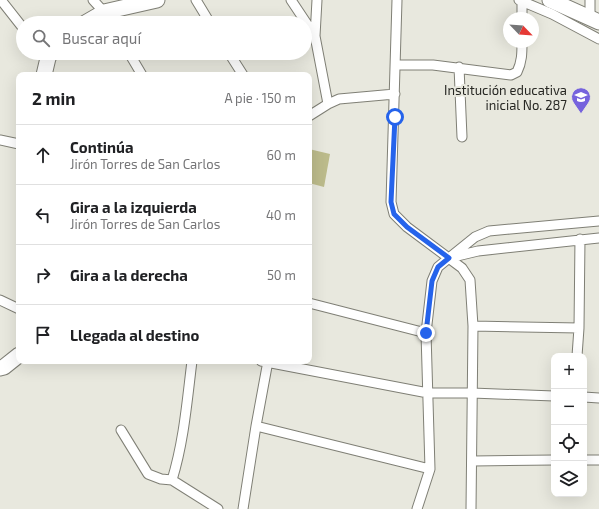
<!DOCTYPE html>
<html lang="es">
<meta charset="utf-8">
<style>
:root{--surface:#fff;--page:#f2f2f2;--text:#202124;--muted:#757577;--line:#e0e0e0}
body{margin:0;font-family:"Exo 2",sans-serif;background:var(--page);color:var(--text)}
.controls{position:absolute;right:12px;bottom:12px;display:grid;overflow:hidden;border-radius:8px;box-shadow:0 4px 16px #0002}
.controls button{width:36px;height:36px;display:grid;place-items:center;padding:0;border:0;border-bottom:1px solid var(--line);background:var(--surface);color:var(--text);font:20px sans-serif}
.compass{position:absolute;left:503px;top:12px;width:36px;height:36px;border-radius:50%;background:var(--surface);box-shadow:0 4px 16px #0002;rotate:115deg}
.stop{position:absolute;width:12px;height:12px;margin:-9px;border:3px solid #2563eb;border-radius:50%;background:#fff}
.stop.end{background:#2563eb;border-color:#fff;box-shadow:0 1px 4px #0008}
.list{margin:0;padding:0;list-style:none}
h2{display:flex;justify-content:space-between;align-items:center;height:52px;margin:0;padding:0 16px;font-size:17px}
h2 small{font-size:13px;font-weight:400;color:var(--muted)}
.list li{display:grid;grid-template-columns:26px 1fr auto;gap:12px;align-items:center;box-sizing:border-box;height:60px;padding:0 16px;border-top:1px solid var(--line)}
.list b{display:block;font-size:15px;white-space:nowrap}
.list p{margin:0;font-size:13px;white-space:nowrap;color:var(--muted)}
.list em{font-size:13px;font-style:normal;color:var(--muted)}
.icon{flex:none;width:22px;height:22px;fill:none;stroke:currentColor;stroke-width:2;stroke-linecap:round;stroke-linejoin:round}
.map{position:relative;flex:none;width:599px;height:509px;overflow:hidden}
.search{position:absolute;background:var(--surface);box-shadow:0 4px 16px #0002;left:16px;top:16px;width:296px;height:44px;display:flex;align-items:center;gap:10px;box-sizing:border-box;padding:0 14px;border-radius:22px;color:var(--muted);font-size:15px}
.panel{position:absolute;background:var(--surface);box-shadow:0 4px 16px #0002;left:16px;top:72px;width:296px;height:292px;border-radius:8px}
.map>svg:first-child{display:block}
.garden{fill:#bcbb8b}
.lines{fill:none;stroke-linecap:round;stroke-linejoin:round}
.minor-casing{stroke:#7f7f75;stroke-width:11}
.trunk-casing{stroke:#7f7f75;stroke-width:17}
.minor{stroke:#fff;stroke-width:9}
.trunk{stroke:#fff;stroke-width:15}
.route{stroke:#2563eb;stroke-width:5}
.labels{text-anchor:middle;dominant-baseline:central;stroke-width:4;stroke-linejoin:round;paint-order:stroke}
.poi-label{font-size:13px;fill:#272723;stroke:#e8e8de;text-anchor:end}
</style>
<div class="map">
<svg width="599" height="509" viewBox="0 0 599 509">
<rect width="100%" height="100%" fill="#e8e8de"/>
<!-- garden -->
<path class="garden" d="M 309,149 L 330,154 L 324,187 L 309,183 Z"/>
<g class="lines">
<defs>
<path id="minor" d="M 1,0 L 23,28
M 93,0 L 104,12 L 111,23
M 196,0 L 210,23
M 291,0 L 315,36
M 317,0 L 315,36 L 328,104
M 397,0 L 391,202 L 394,214 L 407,227 L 462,268 L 470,280 L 473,326 L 471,509
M 519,0 L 552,14 L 599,39
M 522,1 L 522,18
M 590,18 L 590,0
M 129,53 L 142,75
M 229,53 L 243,75
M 396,65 L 433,65 L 511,75 L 517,72 C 522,62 522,53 522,42
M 459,67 L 462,137
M 309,116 L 328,104 L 339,99 L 395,94
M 0,140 L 19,144
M 453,257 L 478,251 L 599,238
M 0,300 L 19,309
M 309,303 L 426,333
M 473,326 L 579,328
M 577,356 L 579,328 L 580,239
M 261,361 L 428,393 L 472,393 L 554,396
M 584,397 L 599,398
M 256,426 L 430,469
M 121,430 L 148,474 L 161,479 L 172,480 C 184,441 187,401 192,361
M 584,460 L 599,460
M 473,461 L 554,460
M 172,480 L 218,509
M 243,509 L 256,426 L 268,361
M 417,509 L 430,469 L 426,333 L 432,281 L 438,267 L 449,258 L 475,237 L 489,231 L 599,221"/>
<path id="trunk" d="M 550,0 L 599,22
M 85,23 L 104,12 L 157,0
M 44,75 L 48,58 L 51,53
M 0,368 L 4,367 L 19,355"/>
</defs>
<!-- minor casing -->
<use href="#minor" class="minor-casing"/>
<!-- trunk casing -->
<use href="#trunk" class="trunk-casing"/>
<!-- minor -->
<use href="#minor" class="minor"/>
<!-- trunk -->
<use href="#trunk" class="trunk"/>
</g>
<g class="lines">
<!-- route -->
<path class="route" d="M 395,117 L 391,202 L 394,214 L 407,227 L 449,258 L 438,267 L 432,281 L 426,333"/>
</g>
<!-- icons -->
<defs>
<symbol id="school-pin" viewBox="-11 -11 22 30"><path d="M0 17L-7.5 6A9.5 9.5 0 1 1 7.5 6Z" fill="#7663dd" stroke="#e8e8de"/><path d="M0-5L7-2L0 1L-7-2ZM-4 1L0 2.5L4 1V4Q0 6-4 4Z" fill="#fff"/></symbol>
</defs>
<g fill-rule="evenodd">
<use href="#school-pin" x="570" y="86" width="22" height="30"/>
</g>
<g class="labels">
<!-- poi labels -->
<g class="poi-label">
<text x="567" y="90">Institución educativa<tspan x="567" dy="15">inicial No. 287</tspan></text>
</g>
</g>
</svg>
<div class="controls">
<button>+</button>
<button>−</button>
<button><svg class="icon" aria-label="locate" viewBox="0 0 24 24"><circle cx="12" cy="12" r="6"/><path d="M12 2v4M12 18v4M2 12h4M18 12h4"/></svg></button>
<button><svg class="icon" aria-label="layers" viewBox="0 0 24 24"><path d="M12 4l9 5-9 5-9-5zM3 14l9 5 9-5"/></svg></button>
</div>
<svg class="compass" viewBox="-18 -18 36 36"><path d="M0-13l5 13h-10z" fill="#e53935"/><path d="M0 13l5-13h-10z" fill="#757577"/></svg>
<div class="stop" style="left:395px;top:117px"></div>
<div class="stop end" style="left:426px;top:333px"></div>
<div class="search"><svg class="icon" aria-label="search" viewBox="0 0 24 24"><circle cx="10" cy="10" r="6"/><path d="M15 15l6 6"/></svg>Buscar aquí</div>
<section class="panel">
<h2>2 min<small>A pie · 150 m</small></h2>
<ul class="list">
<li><svg class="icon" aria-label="ahead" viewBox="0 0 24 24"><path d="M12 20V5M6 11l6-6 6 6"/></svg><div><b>Continúa</b><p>Jirón Torres de San Carlos</p></div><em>60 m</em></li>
<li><svg class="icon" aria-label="left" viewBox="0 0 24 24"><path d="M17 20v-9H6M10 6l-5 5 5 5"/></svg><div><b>Gira a la izquierda</b><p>Jirón Torres de San Carlos</p></div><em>40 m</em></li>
<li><svg class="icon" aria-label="right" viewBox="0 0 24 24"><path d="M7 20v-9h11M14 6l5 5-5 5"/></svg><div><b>Gira a la derecha</b></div><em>50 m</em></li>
<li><svg class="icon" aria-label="arrive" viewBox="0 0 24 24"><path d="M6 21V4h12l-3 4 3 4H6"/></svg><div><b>Llegada al destino</b></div></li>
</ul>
</section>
</div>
